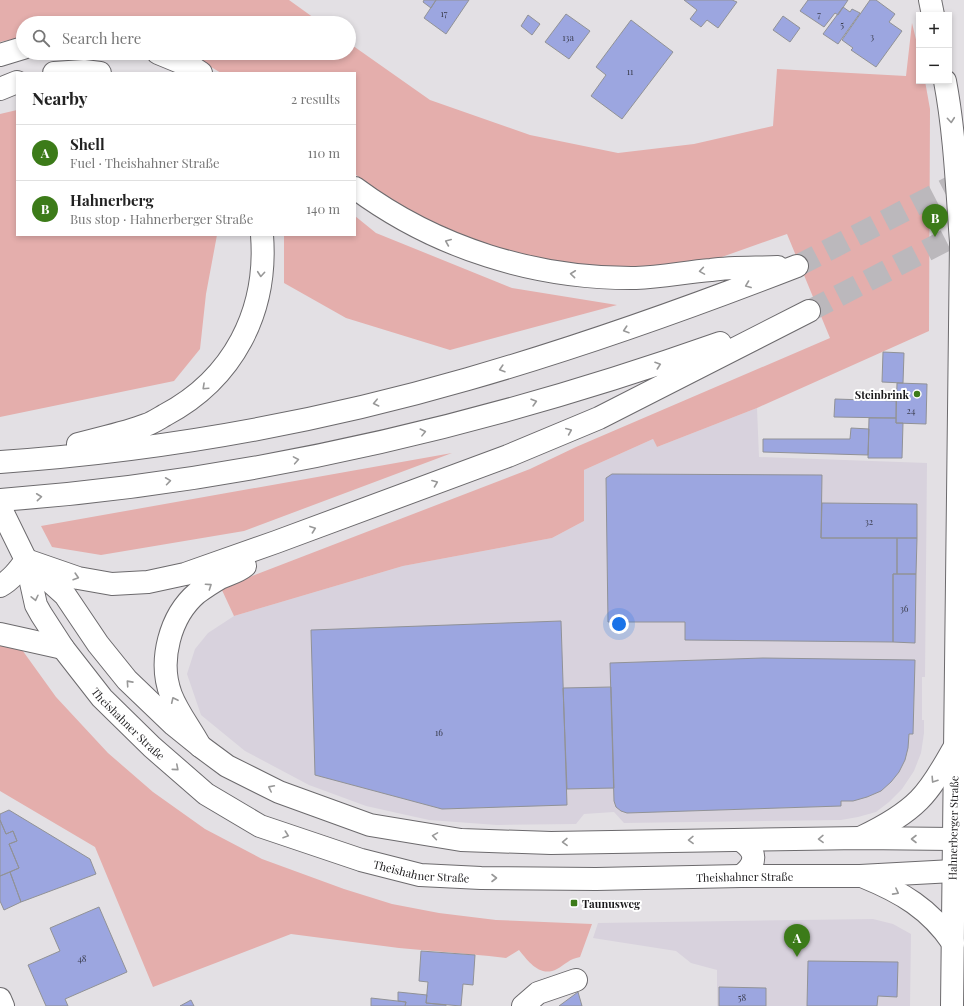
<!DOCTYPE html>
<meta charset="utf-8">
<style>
:root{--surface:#fff;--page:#f6f6f6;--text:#222;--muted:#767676;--line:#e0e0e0;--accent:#3c7b19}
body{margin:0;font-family:"Playfair Display",serif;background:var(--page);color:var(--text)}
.controls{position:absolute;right:12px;top:12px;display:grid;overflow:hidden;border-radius:0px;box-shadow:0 2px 6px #0003}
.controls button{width:36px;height:36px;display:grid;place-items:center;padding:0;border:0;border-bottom:1px solid var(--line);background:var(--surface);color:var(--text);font:20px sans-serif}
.you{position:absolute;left:619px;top:624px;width:14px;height:14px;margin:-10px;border:3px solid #fff;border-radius:50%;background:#1a73e8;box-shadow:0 0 0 6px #1a73e833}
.badge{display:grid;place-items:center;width:26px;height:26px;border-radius:50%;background:var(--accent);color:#fff;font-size:13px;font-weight:700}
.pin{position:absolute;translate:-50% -33px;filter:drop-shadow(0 1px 2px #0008)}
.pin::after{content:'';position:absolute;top:21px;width:14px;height:12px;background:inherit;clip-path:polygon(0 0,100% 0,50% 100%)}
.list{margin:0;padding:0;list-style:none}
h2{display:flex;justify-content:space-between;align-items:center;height:52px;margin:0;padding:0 16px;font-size:17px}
h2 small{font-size:13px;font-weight:400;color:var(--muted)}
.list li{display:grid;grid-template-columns:26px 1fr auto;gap:12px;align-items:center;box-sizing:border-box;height:56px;padding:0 16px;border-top:1px solid var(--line)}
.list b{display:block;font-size:15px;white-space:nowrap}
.list p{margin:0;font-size:13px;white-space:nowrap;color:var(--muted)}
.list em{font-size:13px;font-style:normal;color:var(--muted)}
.icon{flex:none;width:22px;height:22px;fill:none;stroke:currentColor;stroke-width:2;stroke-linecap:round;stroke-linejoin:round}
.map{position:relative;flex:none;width:964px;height:1006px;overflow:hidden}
.search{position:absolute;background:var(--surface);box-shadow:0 2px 6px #0003;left:16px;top:16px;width:340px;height:44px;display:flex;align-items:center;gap:10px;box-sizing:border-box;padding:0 14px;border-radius:22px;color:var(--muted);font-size:15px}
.panel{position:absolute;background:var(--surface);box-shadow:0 2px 6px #0003;left:16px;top:72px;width:340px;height:164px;border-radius:0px}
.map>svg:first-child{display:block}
.built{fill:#d8d2dd}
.green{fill:#e4aeac}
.building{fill:#9ca6e0;stroke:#919296}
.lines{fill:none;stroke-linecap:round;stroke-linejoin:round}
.highway-tunnel{stroke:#bbb8bc;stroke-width:22;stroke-dasharray:22 11;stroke-linecap:butt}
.minor-casing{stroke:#6c6a6d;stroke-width:24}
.major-casing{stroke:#6c6a6d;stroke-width:24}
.highway-casing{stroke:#6c6a6d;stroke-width:24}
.minor{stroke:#fff;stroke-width:22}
.major{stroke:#fff;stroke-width:22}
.highway{stroke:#fff;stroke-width:22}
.oneway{stroke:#989898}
.poi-dot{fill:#3c7b19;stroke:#fff;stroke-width:1.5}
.labels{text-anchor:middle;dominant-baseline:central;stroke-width:4;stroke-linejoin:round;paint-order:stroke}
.number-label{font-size:9px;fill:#3a3c4c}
.poi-label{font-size:11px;font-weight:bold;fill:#1a191b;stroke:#fff;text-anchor:end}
.street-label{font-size:11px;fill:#1a191b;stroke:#fff}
</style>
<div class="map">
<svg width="964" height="1006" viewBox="0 0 964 1006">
<rect width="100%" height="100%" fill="#e3e0e4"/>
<!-- built -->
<path class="built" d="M 757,408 L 759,457 L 927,463 L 925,677 L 922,677 L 922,720 L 924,720 L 924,733 L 921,753 L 914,771 L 902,789 L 889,802 L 876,812 L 858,817 L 841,820 L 624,823 L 614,812 L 584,814 L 576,824 L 497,825 L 429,820 L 366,806 L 309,785 L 245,751 L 201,715 L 187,674 L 195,649 L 208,633 L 234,616 L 403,566 L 552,538 L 584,521 L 584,470 L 653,439 L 657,447 Z
M 873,919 L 893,924 L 911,934 L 910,1006 L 717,1006 L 717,970 L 691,963 L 676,951 L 593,938 L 598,923 Z"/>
<!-- green -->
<path class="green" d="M 0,0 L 289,0 L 321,23 L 23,23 L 23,37 L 0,42 Z
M 912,23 L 919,52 L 919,81 L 925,81 L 930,109 L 929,331 L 757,408 L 657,447 L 653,439 L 584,470 L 584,521 L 552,538 L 403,566 L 234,616 L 221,588 L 530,469 L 576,447 L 830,338 L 787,234 L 719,258 L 671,265 L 613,267 L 545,261 L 489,246 L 436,225 L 376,191 L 355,174 L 355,73 L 221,73 L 203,62 L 181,53 L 349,53 L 349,43 L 430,100 L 530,135 L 618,153 L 694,144 L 773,126 L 777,69 L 906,76 Z
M 17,110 L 17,235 L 217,235 L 206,294 L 200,349 L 174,381 L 0,417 L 0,114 Z
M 355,216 L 376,233 L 512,288 L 617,305 L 450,350 L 346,318 L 284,283 L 284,235 L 355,235 Z
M 452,453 L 244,531 L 101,555 L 52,547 L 41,526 Z
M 0,645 L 20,647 L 56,697 L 108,753 L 153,792 L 205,829 L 262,859 L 344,889 L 392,904 L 439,913 L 496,920 L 592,924 L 580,957 C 569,959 566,964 557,969 C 540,978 528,961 519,950 L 506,958 L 489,956 L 399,948 L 291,934 L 153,987 L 95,847 L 0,791 Z"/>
<!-- building -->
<path class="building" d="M 424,0 L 436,0 L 431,8 L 423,2 Z
M 436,0 L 469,0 L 446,34 L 424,18 Z
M 684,0 L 732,0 L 737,2 L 718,28 L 707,20 L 701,27 L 690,19 L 697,10 Z
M 808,0 L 848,0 L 838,15 L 835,13 L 824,27 L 800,11 Z
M 870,0 L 876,0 L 895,14 L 889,22 L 902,31 L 876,67 L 851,50 L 853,48 L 842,40 Z
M 843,7 L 850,12 L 852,9 L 860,13 L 838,44 L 823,34 Z
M 566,14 L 590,31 L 569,59 L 545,42 Z
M 528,15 L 540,24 L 532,35 L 521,26 Z
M 783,16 L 800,28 L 790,42 L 773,30 Z
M 631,20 L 673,52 L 622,119 L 591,96 L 606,75 L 596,67 Z
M 883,352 L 904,353 L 903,383 L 882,382 Z
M 897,383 L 927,384 L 926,424 L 896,423 Z
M 835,399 L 896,401 L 896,418 L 834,417 Z
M 869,418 L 896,418 L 896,423 L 903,423 L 902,458 L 868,458 Z
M 851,428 L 869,429 L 868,455 L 763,452 L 763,439 L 850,439 Z
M 612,474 L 822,475 L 821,538 L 897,538 L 897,574 L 893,574 L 893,642 L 685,640 L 685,622 L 608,622 L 606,478 Z
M 822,503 L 917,504 L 917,538 L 821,538 Z
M 897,538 L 917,538 L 916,574 L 897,574 Z
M 893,574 L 916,574 L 915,643 L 893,642 Z
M 561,621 L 567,805 L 442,809 L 315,775 L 311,630 Z
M 763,658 L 915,660 L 913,734 L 909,734 L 908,748 L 905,760 L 899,772 L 891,782 L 881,791 L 867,797 L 853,801 L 841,801 L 841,806 L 627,813 L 621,811 L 616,807 L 614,801 L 610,663 Z
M 611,687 L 614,788 L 567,789 L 563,688 Z
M 9,810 L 90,859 L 96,874 L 21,902 L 10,872 L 19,868 L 9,844 L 17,841 L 13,831 L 6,834 L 0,820 L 0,814 Z
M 0,820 L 6,834 L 13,831 L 17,841 L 9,844 L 19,868 L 0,876 Z
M 10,872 L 21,902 L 4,910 L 0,901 L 0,876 Z
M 99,907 L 127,972 L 65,999 L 68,1006 L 46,1006 L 28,965 L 60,951 L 50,928 Z
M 421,951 L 475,955 L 473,985 L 463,984 L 461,1006 L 426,1003 L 428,982 L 419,981 Z
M 808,961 L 898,962 L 897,997 L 878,996 L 877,1006 L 807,1006 Z
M 719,987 L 766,988 L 766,1006 L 719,1006 Z
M 398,992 L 427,995 L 426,1003 L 446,1005 L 446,1006 L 405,1006 L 406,1002 L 398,1001 Z
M 578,992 L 582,1006 L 559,1006 Z
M 371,998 L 406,1002 L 405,1006 L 371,1006 Z
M 191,1000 L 194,1006 L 180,1006 Z"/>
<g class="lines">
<!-- highway-tunnel -->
<path class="highway-tunnel" d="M 797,266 L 964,180
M 809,311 L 964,231"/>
<defs>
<path id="minor" d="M 0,999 L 3,1006
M 523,1006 L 538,993 L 576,980"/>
<g id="major">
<path d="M 930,0 L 933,15"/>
<path d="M 945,81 C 955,134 957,189 961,242 L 952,1006"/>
<path id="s1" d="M 0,507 L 26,560 L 36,605 L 41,614 L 63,648 L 102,698 L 152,747 L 206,794 L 260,826 L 361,860 L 420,875 L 481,878 L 596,879 L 741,876 L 860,876 L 953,871"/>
<path d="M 26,560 L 65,595 L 98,644 L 127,680 L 174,725 L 200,746 L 227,766 L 279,792 L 370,825 L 461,840 L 551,843 L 860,838 L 953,839"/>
<path d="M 862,837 C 883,827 903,816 919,800 C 934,785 944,765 954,748"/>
<path d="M 740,840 C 757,851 758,863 741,876"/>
<path d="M 864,877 C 901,892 930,909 953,943"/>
</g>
<path id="highway" d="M 158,53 L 192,67 L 201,73
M 0,55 L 23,48
M 54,73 L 84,71 L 100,73
M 0,89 L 17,82
M 355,188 C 436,248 535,279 636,278 C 662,277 686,272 711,270 C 733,267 756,268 778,267
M 78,444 C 100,438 126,433 146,425 C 152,423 158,419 165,415 C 233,379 268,312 262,235
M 0,462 C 158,451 316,423 468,379 C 580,347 689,308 797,266
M 0,500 C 246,482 488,425 720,343
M 0,586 C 11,580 18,571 26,560 L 78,578 L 112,584 L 148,582 L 185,574 L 276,542 L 508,456 L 599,418 L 809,311
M 0,634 L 63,648
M 200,746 C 191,729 178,713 171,695 C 158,661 170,616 197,593 C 204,588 213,582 220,578 C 229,574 238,572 245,566"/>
</defs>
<!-- minor casing -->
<use href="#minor" class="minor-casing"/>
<!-- major casing -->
<use href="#major" class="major-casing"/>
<!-- highway casing -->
<use href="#highway" class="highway-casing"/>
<!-- minor -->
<use href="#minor" class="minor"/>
<!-- major -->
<use href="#major" class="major"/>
<!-- highway -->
<use href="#highway" class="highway"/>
</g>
<!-- one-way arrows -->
<defs><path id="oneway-chevron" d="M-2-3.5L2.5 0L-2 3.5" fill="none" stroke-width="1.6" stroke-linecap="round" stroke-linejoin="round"/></defs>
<g class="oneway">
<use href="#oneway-chevron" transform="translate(951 120) rotate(85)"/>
<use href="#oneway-chevron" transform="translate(448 242) rotate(-157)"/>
<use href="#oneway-chevron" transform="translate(702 271) rotate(171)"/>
<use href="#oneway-chevron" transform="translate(261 274) rotate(95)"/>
<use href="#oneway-chevron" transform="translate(573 274) rotate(-174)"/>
<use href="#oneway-chevron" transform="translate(748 285) rotate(159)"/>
<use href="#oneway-chevron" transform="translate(626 330) rotate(162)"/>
<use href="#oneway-chevron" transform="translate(658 365) rotate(-19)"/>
<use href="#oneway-chevron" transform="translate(502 369) rotate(163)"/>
<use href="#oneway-chevron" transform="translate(205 387) rotate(137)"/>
<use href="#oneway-chevron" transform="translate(534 402) rotate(-16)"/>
<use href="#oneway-chevron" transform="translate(376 403) rotate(167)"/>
<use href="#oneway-chevron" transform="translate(569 431) rotate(-23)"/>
<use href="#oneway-chevron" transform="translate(423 432) rotate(-14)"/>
<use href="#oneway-chevron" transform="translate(296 460) rotate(-10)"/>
<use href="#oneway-chevron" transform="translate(168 481) rotate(-8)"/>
<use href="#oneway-chevron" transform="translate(435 483) rotate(-21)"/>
<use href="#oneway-chevron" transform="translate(39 497) rotate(-6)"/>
<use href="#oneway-chevron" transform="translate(313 529) rotate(-20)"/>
<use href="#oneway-chevron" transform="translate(76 577) rotate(17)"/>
<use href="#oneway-chevron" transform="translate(209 586) rotate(-34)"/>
<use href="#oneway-chevron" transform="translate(35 598) rotate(77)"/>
<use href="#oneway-chevron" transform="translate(129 683) rotate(-132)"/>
<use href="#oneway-chevron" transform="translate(174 700) rotate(-115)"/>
<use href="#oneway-chevron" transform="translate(176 768) rotate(41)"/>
<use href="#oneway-chevron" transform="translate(934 780) rotate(123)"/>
<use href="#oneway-chevron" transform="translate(271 788) rotate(-153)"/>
<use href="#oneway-chevron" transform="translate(286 835) rotate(19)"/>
<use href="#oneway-chevron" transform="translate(435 836) rotate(-171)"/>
<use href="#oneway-chevron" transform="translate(821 839) rotate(179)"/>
<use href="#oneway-chevron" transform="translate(914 839) rotate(-180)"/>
<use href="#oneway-chevron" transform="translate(691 840) rotate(179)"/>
<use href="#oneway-chevron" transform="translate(565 842) rotate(179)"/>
<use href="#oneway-chevron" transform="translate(494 878)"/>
<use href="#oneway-chevron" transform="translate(896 892) rotate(28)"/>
</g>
<!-- markers -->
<g class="poi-dot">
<circle cx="917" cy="394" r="4"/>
<rect x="570" y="899" width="8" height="8" rx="2"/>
</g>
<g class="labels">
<!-- number labels -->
<g class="number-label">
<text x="444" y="13">17</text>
<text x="819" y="14">7</text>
<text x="842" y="24">5</text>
<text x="872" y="36">3</text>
<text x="568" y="37">13a</text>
<text x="630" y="71">11</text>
<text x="911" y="410">24</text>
<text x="869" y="521">32</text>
<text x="904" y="608">36</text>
<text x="439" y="732">16</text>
<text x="82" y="958">48</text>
<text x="742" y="997">58</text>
</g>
<!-- poi labels -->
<g class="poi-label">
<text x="909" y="394">Steinbrink</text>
<text x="582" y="903" text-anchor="start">Taunusweg</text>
</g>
<!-- street labels -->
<g class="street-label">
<text stroke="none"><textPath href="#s1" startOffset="256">Theishahner Straße</textPath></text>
<text transform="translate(953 828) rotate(-89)">Hahnerberger Straße</text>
<text stroke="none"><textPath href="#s1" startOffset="592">Theishahner Straße</textPath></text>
<text stroke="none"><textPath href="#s1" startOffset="916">Theishahner Straße</textPath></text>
</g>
</g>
</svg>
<div class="controls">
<button>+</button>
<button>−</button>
</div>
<div class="you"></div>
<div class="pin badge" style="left:797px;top:957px">A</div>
<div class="pin badge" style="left:935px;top:237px">B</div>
<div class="search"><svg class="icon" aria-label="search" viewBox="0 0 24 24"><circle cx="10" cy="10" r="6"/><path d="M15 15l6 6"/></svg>Search here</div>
<section class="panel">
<h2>Nearby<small>2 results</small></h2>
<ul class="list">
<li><span class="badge">A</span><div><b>Shell</b><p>Fuel · Theishahner Straße</p></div><em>110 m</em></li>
<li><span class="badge">B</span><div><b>Hahnerberg</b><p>Bus stop · Hahnerberger Straße</p></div><em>140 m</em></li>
</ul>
</section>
</div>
